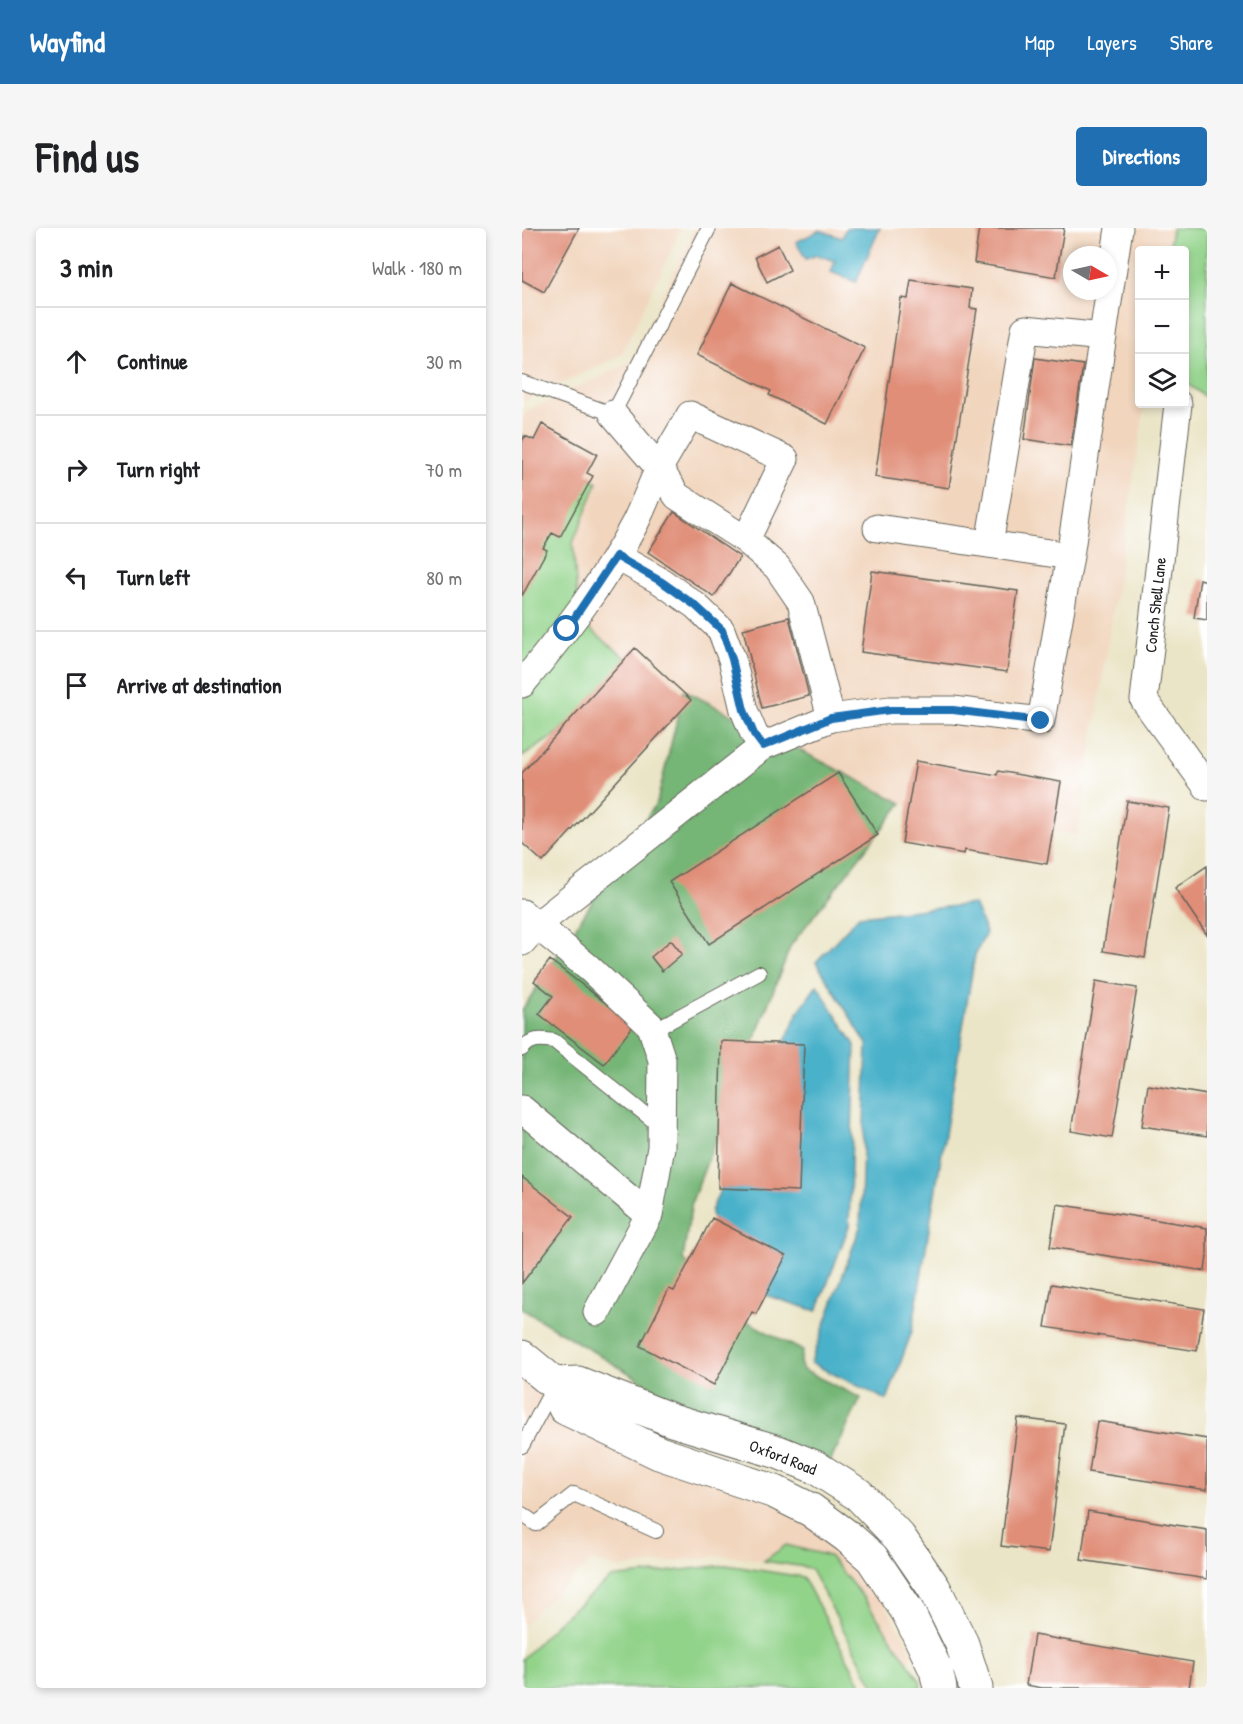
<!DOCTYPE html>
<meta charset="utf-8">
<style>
:root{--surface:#fff;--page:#f6f6f6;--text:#202124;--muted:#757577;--line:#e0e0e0;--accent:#1f6fb2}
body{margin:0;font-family:"Patrick Hand",sans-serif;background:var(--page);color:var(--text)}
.controls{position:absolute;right:18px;top:18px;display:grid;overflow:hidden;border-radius:6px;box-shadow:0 3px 9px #0003}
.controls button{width:54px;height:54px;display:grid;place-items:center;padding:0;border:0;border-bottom:2px solid var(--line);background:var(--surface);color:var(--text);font:30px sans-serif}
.compass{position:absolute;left:541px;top:18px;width:54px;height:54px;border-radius:50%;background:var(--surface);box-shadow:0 3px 9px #0003;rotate:99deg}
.stop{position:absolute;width:18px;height:18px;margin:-14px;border:4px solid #1f6fb2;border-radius:50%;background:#fff}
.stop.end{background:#1f6fb2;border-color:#fff;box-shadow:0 2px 6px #0008}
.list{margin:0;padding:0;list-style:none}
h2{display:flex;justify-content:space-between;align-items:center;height:78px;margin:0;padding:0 24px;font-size:26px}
h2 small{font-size:20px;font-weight:400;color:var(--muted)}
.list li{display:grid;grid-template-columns:39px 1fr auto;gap:18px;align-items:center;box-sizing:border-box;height:108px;padding:0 24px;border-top:2px solid var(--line)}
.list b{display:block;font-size:22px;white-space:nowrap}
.list em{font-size:20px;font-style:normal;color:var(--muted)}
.icon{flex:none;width:33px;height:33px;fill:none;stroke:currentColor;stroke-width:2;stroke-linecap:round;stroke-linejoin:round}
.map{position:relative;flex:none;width:685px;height:1460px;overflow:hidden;border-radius:6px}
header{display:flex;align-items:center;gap:36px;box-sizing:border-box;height:84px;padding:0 30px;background:var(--accent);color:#fff}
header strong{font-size:28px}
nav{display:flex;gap:33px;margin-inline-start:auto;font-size:21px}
.intro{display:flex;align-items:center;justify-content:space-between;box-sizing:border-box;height:144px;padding:0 36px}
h1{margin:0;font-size:42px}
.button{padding:15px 27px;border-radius:6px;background:var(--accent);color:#fff;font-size:21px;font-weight:700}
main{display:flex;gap:36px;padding:0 36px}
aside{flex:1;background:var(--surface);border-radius:6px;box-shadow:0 3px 9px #0003}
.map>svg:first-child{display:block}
.built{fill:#f1d5bd;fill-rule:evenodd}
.green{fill:#92d38a;stroke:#577853;stroke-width:1.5}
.forest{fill:#75b576;stroke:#486849;stroke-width:1.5}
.water{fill:#4ab1c9;stroke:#336672;stroke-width:1.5}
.building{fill:#e08e78}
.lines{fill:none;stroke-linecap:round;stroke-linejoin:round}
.lane-casing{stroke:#646258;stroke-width:16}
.street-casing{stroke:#646258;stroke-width:29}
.secondary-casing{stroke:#646258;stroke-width:35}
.lane{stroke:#fff;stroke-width:14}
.street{stroke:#fff;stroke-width:27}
.secondary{stroke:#fff;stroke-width:33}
.route{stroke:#1f6fb2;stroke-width:8}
.labels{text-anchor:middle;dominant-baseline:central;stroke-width:4.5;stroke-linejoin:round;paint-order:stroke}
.street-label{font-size:16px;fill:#1c1c1c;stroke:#fff}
</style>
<header>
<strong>Wayfind</strong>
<nav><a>Map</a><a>Layers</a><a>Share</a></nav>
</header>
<div class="intro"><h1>Find us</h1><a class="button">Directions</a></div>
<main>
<aside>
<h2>3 min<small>Walk · 180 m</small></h2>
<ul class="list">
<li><svg class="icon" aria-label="ahead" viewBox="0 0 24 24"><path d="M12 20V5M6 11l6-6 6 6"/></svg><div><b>Continue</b></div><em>30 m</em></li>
<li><svg class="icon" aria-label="right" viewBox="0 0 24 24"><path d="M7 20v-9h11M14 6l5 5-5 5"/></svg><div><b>Turn right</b></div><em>70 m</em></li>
<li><svg class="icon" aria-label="left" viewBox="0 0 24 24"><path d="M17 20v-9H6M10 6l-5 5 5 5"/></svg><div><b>Turn left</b></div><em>80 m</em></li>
<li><svg class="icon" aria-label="arrive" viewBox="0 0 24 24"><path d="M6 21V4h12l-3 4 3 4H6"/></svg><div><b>Arrive at destination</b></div></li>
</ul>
</aside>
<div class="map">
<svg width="685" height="1460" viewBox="0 0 685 1460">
<rect width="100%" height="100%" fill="#fff"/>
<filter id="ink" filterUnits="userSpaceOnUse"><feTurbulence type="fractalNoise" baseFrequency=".0167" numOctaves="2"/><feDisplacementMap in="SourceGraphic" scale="12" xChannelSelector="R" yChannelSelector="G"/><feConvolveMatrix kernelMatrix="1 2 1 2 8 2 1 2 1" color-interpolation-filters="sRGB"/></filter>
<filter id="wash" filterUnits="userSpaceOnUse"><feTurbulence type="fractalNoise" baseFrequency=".008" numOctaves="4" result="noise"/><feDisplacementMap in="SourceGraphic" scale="24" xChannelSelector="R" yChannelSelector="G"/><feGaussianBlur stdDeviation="1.35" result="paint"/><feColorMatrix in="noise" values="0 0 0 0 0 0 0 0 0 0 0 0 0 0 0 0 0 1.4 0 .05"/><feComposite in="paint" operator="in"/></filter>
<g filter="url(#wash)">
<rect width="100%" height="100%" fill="#ebe5c7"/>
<!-- built -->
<path class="built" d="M 0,0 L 160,0 L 99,127 L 0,174 Z
M 173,0 L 650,0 L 647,22 L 618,22 L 618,176 L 623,176 L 556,608 L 389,580 L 110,435 L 52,388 L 55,368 L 51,315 L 75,255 L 39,227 L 0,207 L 0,193 L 5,183 L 105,136 L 110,132 ZM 550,27 L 586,27 L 586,63 L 550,63 Z
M 0,1144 L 282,1292 L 340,1337 L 391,1424 L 386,1436 L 341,1369 L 307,1328 L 264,1317 L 242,1333 L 202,1327 L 92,1340 L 72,1332 L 14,1383 L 0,1399 Z"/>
<!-- green -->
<path class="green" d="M 650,0 L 685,0 L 685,170 L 663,154 L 662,22 L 647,22 Z
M 0,207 L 39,227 L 75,255 L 51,315 L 55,368 L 52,388 L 110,435 L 32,508 L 0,529 Z
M 264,1317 L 307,1328 L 341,1369 L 398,1452 L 399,1460 L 353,1460 L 289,1342 L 283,1339 L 242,1333 Z
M 204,1337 L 281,1349 L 341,1460 L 0,1460 L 0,1431 L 39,1391 L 89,1350 Z"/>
<!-- forest -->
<path class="forest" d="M 162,462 L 380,575 L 269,717 L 170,973 L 161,1031 L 222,1092 L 281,1123 L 278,1135 L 281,1142 L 339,1170 L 308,1234 L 147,1169 L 0,1081 L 0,782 L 135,574 Z"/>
<!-- water -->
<path class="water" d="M 324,0 L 358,0 L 334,54 L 309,44 L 313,33 L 295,27 L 284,31 L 274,14 L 298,2 L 320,10 Z
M 452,676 L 464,705 L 453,727 L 390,1103 L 365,1172 L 289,1135 L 338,999 L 345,816 L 294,734 L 337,688 Z
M 295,757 L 333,817 L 327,998 L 295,1083 L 204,1055 L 194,1019 L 189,983 L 276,784 Z"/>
<g id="blocks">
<!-- building -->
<path class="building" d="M 0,0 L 57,0 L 22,64 L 0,52 Z
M 457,0 L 542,0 L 534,49 L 452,35 Z
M 256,17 L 268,42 L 245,54 L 233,29 Z
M 389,52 L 450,61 L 448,80 L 455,81 L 427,260 L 353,249 L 379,70 L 386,71 Z
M 210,55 L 343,120 L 305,196 L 247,167 L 249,163 L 175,127 Z
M 513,130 L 561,137 L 549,218 L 502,211 Z
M 20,196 L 75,226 L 65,245 L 71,248 L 38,309 L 30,305 L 21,320 L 25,322 L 0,368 L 0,213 L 3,208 L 12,212 Z
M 152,284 L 218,329 L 192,369 L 126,324 Z
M 350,343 L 496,363 L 485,444 L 339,424 Z
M 678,351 L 685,353 L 685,392 L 672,390 Z
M 267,389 L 287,468 L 240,480 L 221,401 Z
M 113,420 L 169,472 L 21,634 L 0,615 L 0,545 Z
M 394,533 L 475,547 L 476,543 L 539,554 L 525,636 L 443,622 L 442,626 L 380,615 Z
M 316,545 L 356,607 L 187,716 L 147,654 Z
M 605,573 L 647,580 L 623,730 L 581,723 Z
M 685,638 L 685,707 L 653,660 Z
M 149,712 L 160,726 L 140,743 L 129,729 Z
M 28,732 L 112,797 L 82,836 L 17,786 L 31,768 L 12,753 Z
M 574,753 L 615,760 L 590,910 L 549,903 Z
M 199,813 L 282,816 L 277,963 L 196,960 Z
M 626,857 L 685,867 L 685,908 L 620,898 Z
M 0,949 L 51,989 L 0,1055 Z
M 535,976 L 685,1000 L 685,1028 L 683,1043 L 528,1019 Z
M 190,990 L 264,1028 L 234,1086 L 230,1084 L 192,1157 L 118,1118 L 147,1061 L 152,1063 Z
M 530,1056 L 682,1081 L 675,1123 L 523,1099 Z
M 496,1190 L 543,1196 L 527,1324 L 479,1318 Z
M 575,1193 L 685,1211 L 685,1262 L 567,1244 Z
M 566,1283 L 685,1302 L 685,1351 L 559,1332 Z
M 512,1407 L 671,1434 L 667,1460 L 520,1460 L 504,1457 Z"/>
</g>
</g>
<g filter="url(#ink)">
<use href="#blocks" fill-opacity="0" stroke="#646258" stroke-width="1.5"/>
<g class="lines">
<defs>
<path id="lane" d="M 0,154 L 91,186 L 187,0
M 130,803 L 237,745
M 0,821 C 9,810 18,811 32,813 L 139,899
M 0,1218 L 32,1158
M 0,1286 L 14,1296 L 52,1266 L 134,1303"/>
<path id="street" d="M 656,176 L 622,472 L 685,559
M 168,187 L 263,231 L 224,312 L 155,268 L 137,240 Z
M 467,316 L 503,101 L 581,109
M 94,328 L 140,354 L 174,378 L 199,402 L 210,431 L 222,482 L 232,506 L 241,518 L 309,490 L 279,374 L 255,339 L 224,312
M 548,328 L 597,0
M 0,456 C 42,405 83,353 113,295 C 122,277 129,258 137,240 L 91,186
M 309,490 L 368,482 L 431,482 L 519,493 L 548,328 L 355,300
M 0,685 L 67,740 L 129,798 L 140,832 L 139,919 L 127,987 L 75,1084
M 0,714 L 15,697 L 241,518
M 0,881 L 127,987"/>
<path id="secondary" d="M 0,1129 L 33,1156 L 43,1180 L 137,1225 L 253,1264 L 289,1282 L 326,1309 L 350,1330 L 386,1384 L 414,1442 L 418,1460
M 33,1156 L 56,1155 L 150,1192 L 256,1224 L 293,1239 L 337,1267 L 377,1309 L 412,1360 L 440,1416 L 454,1460"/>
</defs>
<!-- lane casing -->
<use href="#lane" class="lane-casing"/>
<!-- street casing -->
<use href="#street" class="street-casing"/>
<!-- secondary casing -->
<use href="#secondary" class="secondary-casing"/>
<!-- lane -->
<use href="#lane" class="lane"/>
<!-- street -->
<use href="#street" class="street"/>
<!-- secondary -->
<use href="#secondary" class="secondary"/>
</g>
</g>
<g class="lines" filter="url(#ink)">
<!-- route -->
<path class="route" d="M 45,401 L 94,328 L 140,354 L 174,378 L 200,402 L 210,431 L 222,482 L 232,506 L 241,518 L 309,490 L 368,482 L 431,482 L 519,493"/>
</g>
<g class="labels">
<!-- street labels -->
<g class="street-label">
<text transform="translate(633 377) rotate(-84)">Conch Shell Lane</text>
<text transform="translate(261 1229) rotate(21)">Oxford Road</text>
</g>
</g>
</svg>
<div class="controls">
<button>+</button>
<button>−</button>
<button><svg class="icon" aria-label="layers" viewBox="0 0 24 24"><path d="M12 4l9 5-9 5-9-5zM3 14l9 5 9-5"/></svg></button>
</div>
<svg class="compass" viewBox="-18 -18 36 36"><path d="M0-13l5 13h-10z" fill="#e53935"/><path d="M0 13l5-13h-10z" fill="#757577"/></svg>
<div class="stop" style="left:45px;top:401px"></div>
<div class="stop end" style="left:519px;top:493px"></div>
</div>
</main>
